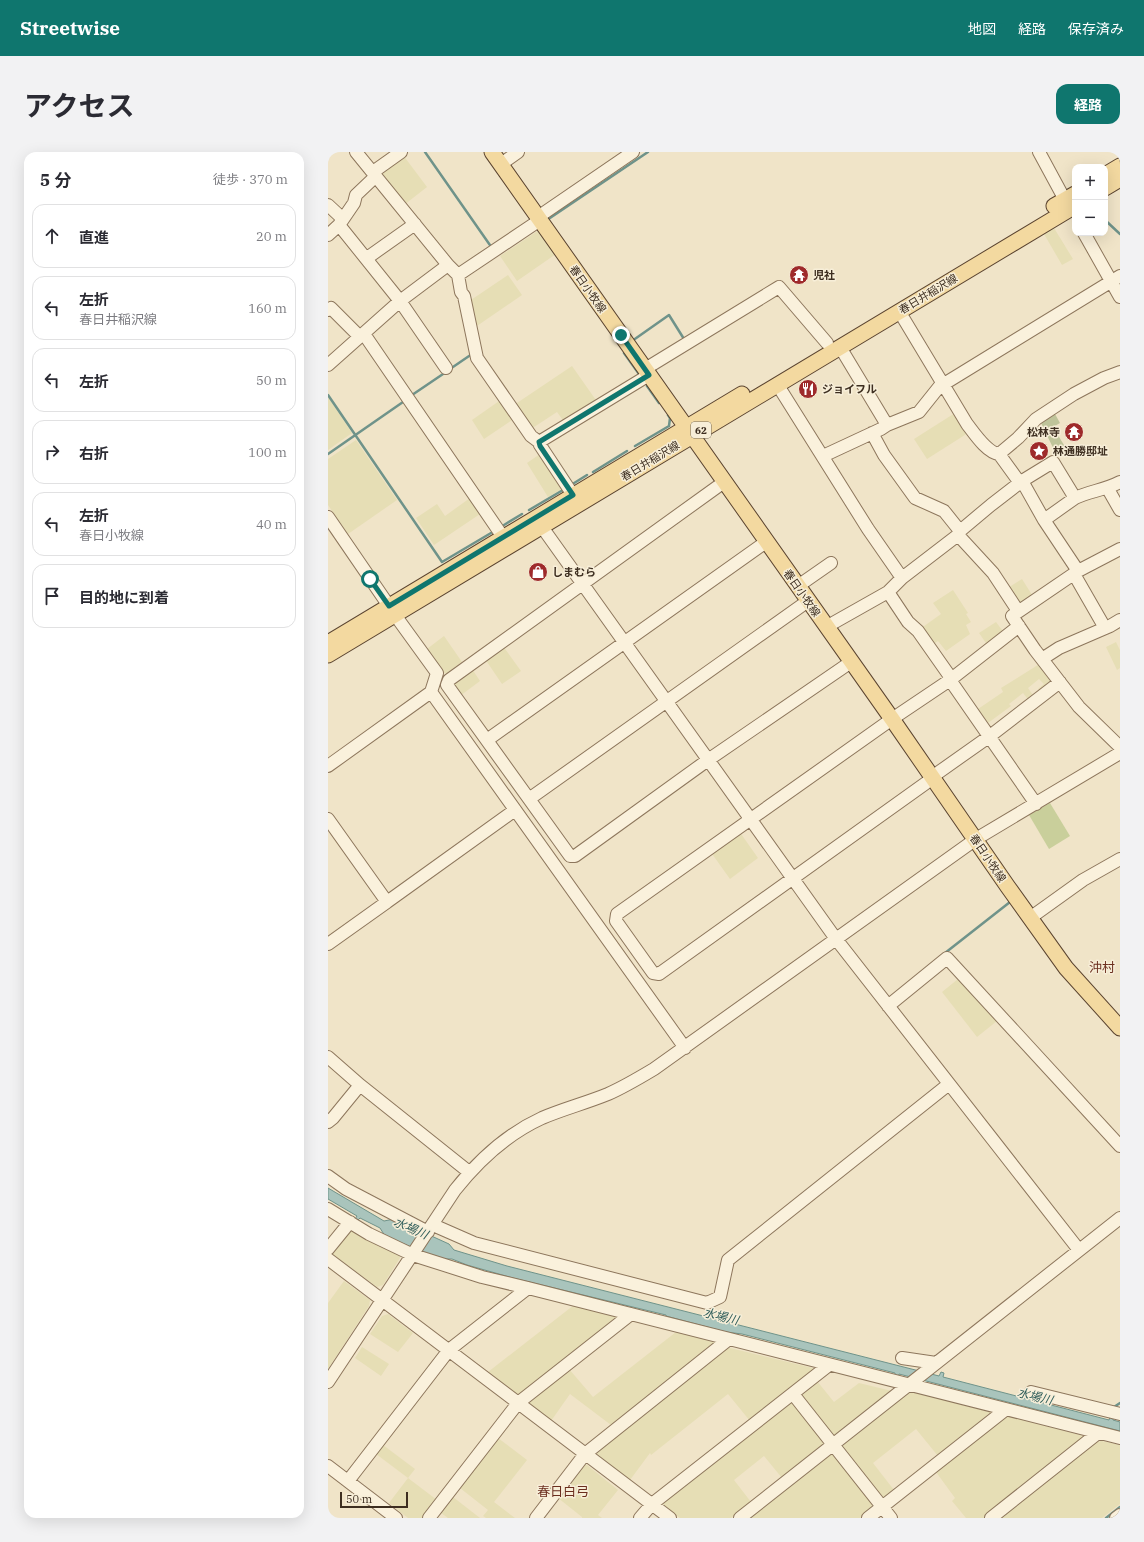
<!DOCTYPE html>
<html lang="ja">
<meta charset="utf-8">
<style>
:root{--surface:#fff;--page:#f2f2f3;--text:#2b2b33;--muted:#7c7c81;--line:#e1e1e2;--accent:#0f766e}
body{margin:0;font-family:"IBM Plex Serif","Noto Sans JP",serif;background:var(--page);color:var(--text)}
.controls{position:absolute;right:12px;top:12px;display:grid;overflow:hidden;border-radius:8px;box-shadow:0 4px 16px #0002}
.controls button{width:36px;height:36px;display:grid;place-items:center;padding:0;border:0;border-bottom:1px solid var(--line);background:var(--surface);color:var(--text);font:20px sans-serif}
.scale{position:absolute;left:12px;bottom:10px;width:68px;box-sizing:border-box;padding-left:4px;border:2px solid #3d2e20;border-top:0;font-size:11px;line-height:14px;white-space:nowrap;color:#3d2e20;-webkit-text-stroke:3px #f7eed8;paint-order:stroke}
.stop{position:absolute;width:12px;height:12px;margin:-9px;border:3px solid #0f766e;border-radius:50%;background:#fff}
.stop.end{background:#0f766e;border-color:#fff;box-shadow:0 1px 4px #0008}
.list{margin:0;padding:0;list-style:none}
h2{display:flex;justify-content:space-between;align-items:center;height:52px;margin:0;padding:0 16px;font-size:17px}
h2 small{font-size:13px;font-weight:400;color:var(--muted)}
.list li{display:grid;grid-template-columns:26px 1fr auto;gap:12px;align-items:center;box-sizing:border-box;height:64px;margin:0 8px 8px;padding:0 8px;border:1px solid var(--line);border-radius:12px}
.list b{display:block;font-size:15px;white-space:nowrap}
.list p{margin:0;font-size:13px;white-space:nowrap;color:var(--muted)}
.list em{font-size:13px;font-style:normal;color:var(--muted)}
.icon{flex:none;width:22px;height:22px;fill:none;stroke:currentColor;stroke-width:2;stroke-linecap:round;stroke-linejoin:round}
.map{position:relative;flex:none;width:792px;height:1366px;overflow:hidden;border-radius:12px}
header{display:flex;align-items:center;gap:24px;box-sizing:border-box;height:56px;padding:0 20px;background:var(--accent);color:#fff}
header strong{font-size:19px}
nav{display:flex;gap:22px;margin-inline-start:auto;font-size:14px}
.intro{display:flex;align-items:center;justify-content:space-between;box-sizing:border-box;height:96px;padding:0 24px}
h1{margin:0;font-size:28px}
.button{padding:10px 18px;border-radius:12px;background:var(--accent);color:#fff;font-size:14px;font-weight:700}
main{display:flex;gap:24px;padding:0 24px}
aside{flex:1;background:var(--surface);border-radius:12px;box-shadow:0 4px 16px #0002}
.map>svg:first-child{display:block}
.farmland{fill:#e6deb5}
.green{fill:#c9cf9b}
.cemetery{fill:#bfc49a}
.water{fill:#a9c4bc;stroke:#6f938a}
.lines{fill:none;stroke-linecap:round;stroke-linejoin:round}
.stream{stroke:#6f938a;stroke-width:2.5}
.minor-casing{stroke:#8d765c;stroke-width:14}
.major-casing{stroke:#5b4430;stroke-width:17}
.minor{stroke:#faf1dc;stroke-width:12}
.major{stroke:#f3d9a0;stroke-width:15}
.route{stroke:#0f766e;stroke-width:5}
.labels{text-anchor:middle;dominant-baseline:central;stroke-width:3;stroke-linejoin:round;paint-order:stroke}
.shield{fill:#f7eed8;stroke:#756857;stroke-width:1}
.shield-label{font-size:10px;font-weight:bold;fill:#3d2e20}
.poi-label{font-size:11px;font-weight:bold;fill:#3d2e20;stroke:#f7eed8;text-anchor:start}
.street-label{font-size:11px;fill:#3d2e20;stroke:#f7eed8}
.water-label{font-size:12px;font-style:italic;fill:#2f5d5a;stroke:#f7eed8}
.quarter-label{font-size:13px;fill:#6b2e1e;stroke:#f7eed8}
</style>
<header>
<strong>Streetwise</strong>
<nav><a>地図</a><a>経路</a><a>保存済み</a></nav>
</header>
<div class="intro"><h1>アクセス</h1><a class="button">経路</a></div>
<main>
<aside>
<h2>5 分<small>徒歩 · 370 m</small></h2>
<ul class="list">
<li><svg class="icon" aria-label="ahead" viewBox="0 0 24 24"><path d="M12 20V5M6 11l6-6 6 6"/></svg><div><b>直進</b></div><em>20 m</em></li>
<li><svg class="icon" aria-label="left" viewBox="0 0 24 24"><path d="M17 20v-9H6M10 6l-5 5 5 5"/></svg><div><b>左折</b><p>春日井稲沢線</p></div><em>160 m</em></li>
<li><svg class="icon" aria-label="left" viewBox="0 0 24 24"><path d="M17 20v-9H6M10 6l-5 5 5 5"/></svg><div><b>左折</b></div><em>50 m</em></li>
<li><svg class="icon" aria-label="right" viewBox="0 0 24 24"><path d="M7 20v-9h11M14 6l5 5-5 5"/></svg><div><b>右折</b></div><em>100 m</em></li>
<li><svg class="icon" aria-label="left" viewBox="0 0 24 24"><path d="M17 20v-9H6M10 6l-5 5 5 5"/></svg><div><b>左折</b><p>春日小牧線</p></div><em>40 m</em></li>
<li><svg class="icon" aria-label="arrive" viewBox="0 0 24 24"><path d="M6 21V4h12l-3 4 3 4H6"/></svg><div><b>目的地に到着</b></div></li>
</ul>
</aside>
<div class="map">
<svg width="792" height="1366" viewBox="0 0 792 1366">
<rect width="100%" height="100%" fill="#f0e4c8"/>
<!-- farmland -->
<path class="farmland" d="M 75,3 L 99,35 L 76,53 L 50,21 Z
M 726,76 L 745,107 L 734,113 L 716,82 Z
M 211,78 L 228,102 L 189,129 L 172,104 Z
M 180,123 L 194,143 L 146,176 L 140,150 Z
M 244,214 L 270,251 L 237,271 L 229,260 L 203,277 L 186,253 Z
M 0,245 L 24,281 L 0,298 Z
M 174,247 L 187,266 L 156,287 L 144,268 Z
M 627,261 L 640,281 L 599,307 L 586,287 Z
M 28,288 L 69,348 L 20,382 L 0,353 L 0,307 Z
M 212,302 L 234,337 L 220,345 L 199,311 Z
M 142,346 L 152,362 L 106,393 L 88,366 L 109,352 L 117,364 Z
M 694,427 L 706,446 L 692,455 L 678,437 Z
M 625,438 L 640,461 L 638,462 L 643,470 L 638,473 L 642,482 L 618,499 L 610,489 L 604,493 L 592,477 L 613,462 L 605,451 Z
M 668,470 L 677,482 L 660,494 L 651,481 Z
M 116,484 L 134,510 L 119,521 L 116,521 L 99,497 Z
M 788,490 L 792,498 L 792,516 L 789,518 L 778,495 Z
M 175,494 L 193,519 L 174,532 L 157,507 Z
M 713,511 L 726,527 L 713,541 L 710,537 L 716,532 L 711,527 L 700,536 L 707,546 L 702,550 L 695,541 L 681,552 L 683,554 L 660,571 L 650,557 L 675,540 L 673,536 Z
M 144,517 L 152,529 L 132,544 L 125,533 L 126,530 Z
M 411,679 L 430,706 L 402,727 L 382,699 Z
M 630,827 L 669,869 L 649,885 L 614,840 Z
M 26,1075 L 71,1100 L 72,1106 L 55,1133 L 49,1135 L 4,1102 L 18,1083 Z
M 16,1129 L 42,1148 L 41,1154 L 0,1217 L 0,1151 Z
M 246,1153 L 290,1165 L 194,1242 L 188,1242 L 160,1220 Z
M 60,1162 L 85,1181 L 70,1200 L 42,1182 L 54,1164 Z
M 348,1180 L 388,1190 L 387,1192 L 283,1273 L 242,1242 L 223,1269 L 201,1253 L 201,1248 L 241,1217 L 265,1245 Z
M 34,1195 L 61,1212 L 53,1224 L 27,1206 Z
M 398,1195 L 489,1217 L 422,1269 L 400,1242 L 323,1303 L 322,1301 L 302,1328 L 268,1303 L 269,1297 Z
M 489,1229 L 506,1250 L 531,1231 L 564,1239 L 509,1283 L 504,1283 L 474,1244 L 474,1240 Z
M 581,1239 L 665,1261 L 610,1304 L 588,1277 L 545,1311 L 566,1338 L 557,1346 L 553,1345 L 514,1295 L 516,1289 Z
M 462,1251 L 466,1251 L 496,1290 L 495,1293 L 454,1326 L 436,1304 L 406,1328 L 423,1350 L 403,1366 L 352,1366 L 335,1354 L 336,1350 Z
M 679,1264 L 756,1284 L 757,1286 L 656,1366 L 638,1366 L 624,1349 L 627,1346 L 608,1320 Z
M 170,1286 L 199,1308 L 166,1350 L 187,1366 L 158,1366 L 155,1364 L 160,1358 L 132,1336 Z
M 774,1289 L 792,1293 L 792,1352 L 774,1366 L 671,1366 L 767,1290 Z
M 55,1293 L 87,1317 L 80,1326 L 109,1348 L 95,1366 L 80,1366 L 61,1351 L 80,1326 L 48,1302 Z
M 502,1302 L 506,1302 L 545,1353 L 544,1356 L 532,1366 L 421,1366 Z
M 255,1313 L 259,1313 L 290,1338 L 270,1363 L 274,1366 L 254,1366 L 254,1365 L 230,1346 Z
M 125,1345 L 152,1366 L 120,1366 L 113,1361 Z"/>
<!-- green -->
<path class="green" d="M 722,651 L 742,684 L 721,697 L 701,663 Z"/>
<!-- cemetery -->
<path class="cemetery" d="M 727,262 L 732,271 L 725,275 L 739,298 L 729,304 L 713,271 Z"/>
<!-- water -->
<path class="water" d="M 0,1036 L 56,1069 L 66,1067 L 121,1092 L 126,1098 L 179,1114 L 611,1224 L 613,1220 L 616,1221 L 615,1225 L 781,1268 L 782,1265 L 785,1266 L 785,1268 L 792,1270 L 792,1279 L 571,1222 L 570,1226 L 567,1225 L 567,1221 L 414,1182 L 398,1180 L 338,1164 L 338,1163 L 185,1126 L 139,1113 L 124,1107 L 111,1107 L 57,1084 L 52,1076 L 32,1066 L 30,1068 L 27,1067 L 29,1064 L 0,1047 Z"/>
<g class="lines">
<!-- stream -->
<path class="stream" d="M 97,0 L 164,96
M 219,68 L 320,0
M 777,68 L 792,82
M 304,189 L 341,163 L 356,187
M 296,201 L 311,222
M 122,217 L 144,202 L 143,201
M 319,234 L 331,251
M 0,243 L 114,410 L 163,381
M 84,243 L 118,220
M 307,294 L 341,274 L 342,266 L 340,263
M 0,302 L 75,250
M 265,320 L 299,299
M 243,333 L 259,323
M 201,358 L 235,338 L 234,336
M 176,373 L 194,362
M 617,801 L 682,750
M 786,1255 L 792,1251
M 778,1366 L 792,1355"/>
<defs>
<path id="minor" d="M 28,0 L 120,113 L 130,123 L 133,140 L 136,144 L 149,206 L 203,284 L 211,290
M 711,0 L 737,48
M 173,12 L 190,0
M 45,20 L 73,0
M 0,53 L 15,67
M 210,65 L 305,0
M 11,73 L 72,149 L 118,216
M 756,81 L 792,145
M 0,83 L 11,73 L 26,51 L 28,43 L 48,24
M 39,106 L 87,72
M 130,123 L 212,68
M 0,158 L 3,156 L 32,185
M 571,159 L 639,272 C 646,281 659,301 671,302 L 692,331
M 36,182 L 175,385
M 512,195 L 559,273
M 0,213 L 72,149 L 120,113
M 317,217 L 451,135 L 499,191
M 449,232 L 540,377 L 574,426
M 544,281 L 556,303 L 587,346 L 616,359 L 632,379
M 671,302 L 690,286 L 708,267 L 746,242 L 776,226 L 792,220
M 495,304 L 553,277 L 559,273 L 591,260 L 611,235 L 792,124
M 694,329 L 716,368 L 750,419
M 396,330 L 121,528 L 119,533 L 242,704 L 247,704 L 380,608 L 523,510
M 780,337 L 792,358
M 245,343 L 212,293 L 211,290 L 321,223
M 0,365 L 61,454
M 716,368 L 747,346
M 214,375 L 508,787 L 751,1098
M 630,383 L 665,421 L 690,459
M 792,397 L 750,419 L 684,464 L 707,498 L 751,555 L 792,595
M 746,422 L 777,476
M 470,434 L 503,411
M 560,440 L 580,470 L 590,479 L 623,526
M 691,474 L 622,528 L 564,567 L 289,762 L 288,769 L 325,821 L 331,822 L 598,631 L 611,620 L 662,584 L 732,530
M 498,475 L 560,440 L 574,426 L 630,383 L 632,379 L 663,353 L 694,329 L 725,310 L 747,346 C 762,339 777,338 792,330
M 714,507 L 731,496 L 782,474 L 792,468
M 622,528 L 708,652
M 103,540 L 357,896
M 159,588 L 438,390
M 0,614 L 103,540 L 109,521 L 67,463
M 201,647 L 480,449
M 0,667 L 59,750 L 187,658
M 702,766 L 755,728 L 792,707
M 0,792 L 59,750
M 560,854 L 619,806 L 792,994
M 0,905 L 32,933 L 141,1020
M 0,970 L 5,966 L 32,933
M 0,1024 L 18,1037 L 100,1080
M 0,1057 L 41,1082 L 85,1103 L 154,1125 L 200,1136 L 792,1286
M 105,1073 L 146,1091 L 379,1151 L 392,1145 L 400,1108 L 621,932
M 0,1097 L 22,1070
M 0,1107 L 342,1366
M 574,1206 L 608,1211
M 0,1230 L 127,1038 C 150,1009 179,982 214,966 C 235,957 258,951 280,942 C 296,935 311,926 326,917 L 648,687 L 792,601
M 703,1240 L 792,1262
M 465,1242 L 563,1366
M 0,1314 L 68,1366
M 20,1329 L 121,1198 L 200,1136
M 101,1366 L 190,1251 L 303,1162
M 208,1366 L 257,1302 L 401,1187
M 312,1366 L 324,1352 L 501,1213
M 412,1366 L 792,1066
M 540,1366 L 677,1258
M 663,1366 L 770,1281
M 788,1366 L 792,1363"/>
<path id="major" d="M 164,0 L 564,567 L 680,735 L 738,816 L 792,876
M 777,23 L 792,14
M 777,36 L 792,27
M 726,54 L 747,42
M 0,491 L 414,242
M 0,503 L 747,54"/>
</defs>
<!-- minor casing -->
<use href="#minor" class="minor-casing"/>
<!-- major casing -->
<use href="#major" class="major-casing"/>
<!-- minor -->
<use href="#minor" class="minor"/>
<!-- major -->
<use href="#major" class="major"/>
</g>
<g class="lines">
<!-- route -->
<path class="route" d="M 42,427 L 61,454 L 245,343 L 212,294 L 211,290 L 321,223 L 293,183"/>
</g>
<!-- icons -->
<defs>
<symbol id="temple-disc" viewBox="-11 -11 22 22"><circle r="9.5" fill="#9e2a2b" stroke="#f7eed8"/><path d="M0-6L5-2H3V0L6.5 2.5H4V6H1.5V3h-3V6H-4V2.5H-6.5L-3 0V-2H-5Z" fill="#fff"/></symbol>
<symbol id="restaurant-disc" viewBox="-11 -11 22 22"><circle r="9.5" fill="#9e2a2b" stroke="#f7eed8"/><path d="M-5-6h1v4h1v-4h1v4h1v-4h1v5L-1.5 .5V6h-2V.5L-5-1ZM5-6V6H3V1.5H1.5Q1.5-4 5-6Z" fill="#fff"/></symbol>
<symbol id="sight-disc" viewBox="-11 -11 22 22"><circle r="9.5" fill="#9e2a2b" stroke="#f7eed8"/><path d="M0-6L1.8-2.2L6-1.7L2.9 1.2L3.7 5.4L0 3.3L-3.7 5.4L-2.9 1.2L-6-1.7L-1.8-2.2Z" fill="#fff"/></symbol>
<symbol id="shop-disc" viewBox="-11 -11 22 22"><circle r="9.5" fill="#9e2a2b" stroke="#f7eed8"/><path d="M-5-2.5h2.3a2.7 3.5 0 0 1 5.4 0H5L5.5 6h-11ZM-1.5-2.5h3a1.5 2.3 0 0 0-3 0Z" fill="#fff"/></symbol>
</defs>
<g fill-rule="evenodd">
<use href="#temple-disc" x="460" y="112" width="22" height="22"/>
<use href="#restaurant-disc" x="469" y="226" width="22" height="22"/>
<use href="#temple-disc" x="735" y="269" width="22" height="22"/>
<use href="#sight-disc" x="700" y="288" width="22" height="22"/>
<use href="#shop-disc" x="199" y="409" width="22" height="22"/>
</g>
<g class="labels">
<!-- shield labels -->
<rect class="shield" x="363" y="270" width="20" height="16" rx="3"/>
<g class="shield-label">
<text x="373" y="278">62</text>
</g>
<!-- poi labels -->
<g class="poi-label">
<text x="485" y="123">児社</text>
<text x="494" y="237">ジョイフル</text>
<text x="732" y="280" text-anchor="end">松林寺</text>
<text x="725" y="299">林通勝邸址</text>
<text x="224" y="420">しまむら</text>
</g>
<!-- street labels -->
<g class="street-label">
<text transform="translate(260 137) rotate(55)">春日小牧線</text>
<text transform="translate(600 142) rotate(-31)">春日井稲沢線</text>
<text transform="translate(322 309) rotate(-31)">春日井稲沢線</text>
<text transform="translate(474 441) rotate(55)">春日小牧線</text>
<text transform="translate(660 706) rotate(56)">春日小牧線</text>
</g>
<!-- water labels -->
<g class="water-label">
<text transform="translate(83 1076) rotate(23)">水場川</text>
<text transform="translate(393 1164) rotate(14)">水場川</text>
<text transform="translate(707 1244) rotate(14)">水場川</text>
</g>
<!-- quarter labels -->
<g class="quarter-label">
<text x="774" y="815">沖村</text>
<text x="235" y="1339">春日白弓</text>
</g>
</g>
</svg>
<div class="controls">
<button>+</button>
<button>−</button>
</div>
<div class="scale">50 m</div>
<div class="stop" style="left:42px;top:427px"></div>
<div class="stop end" style="left:293px;top:183px"></div>
</div>
</main>
